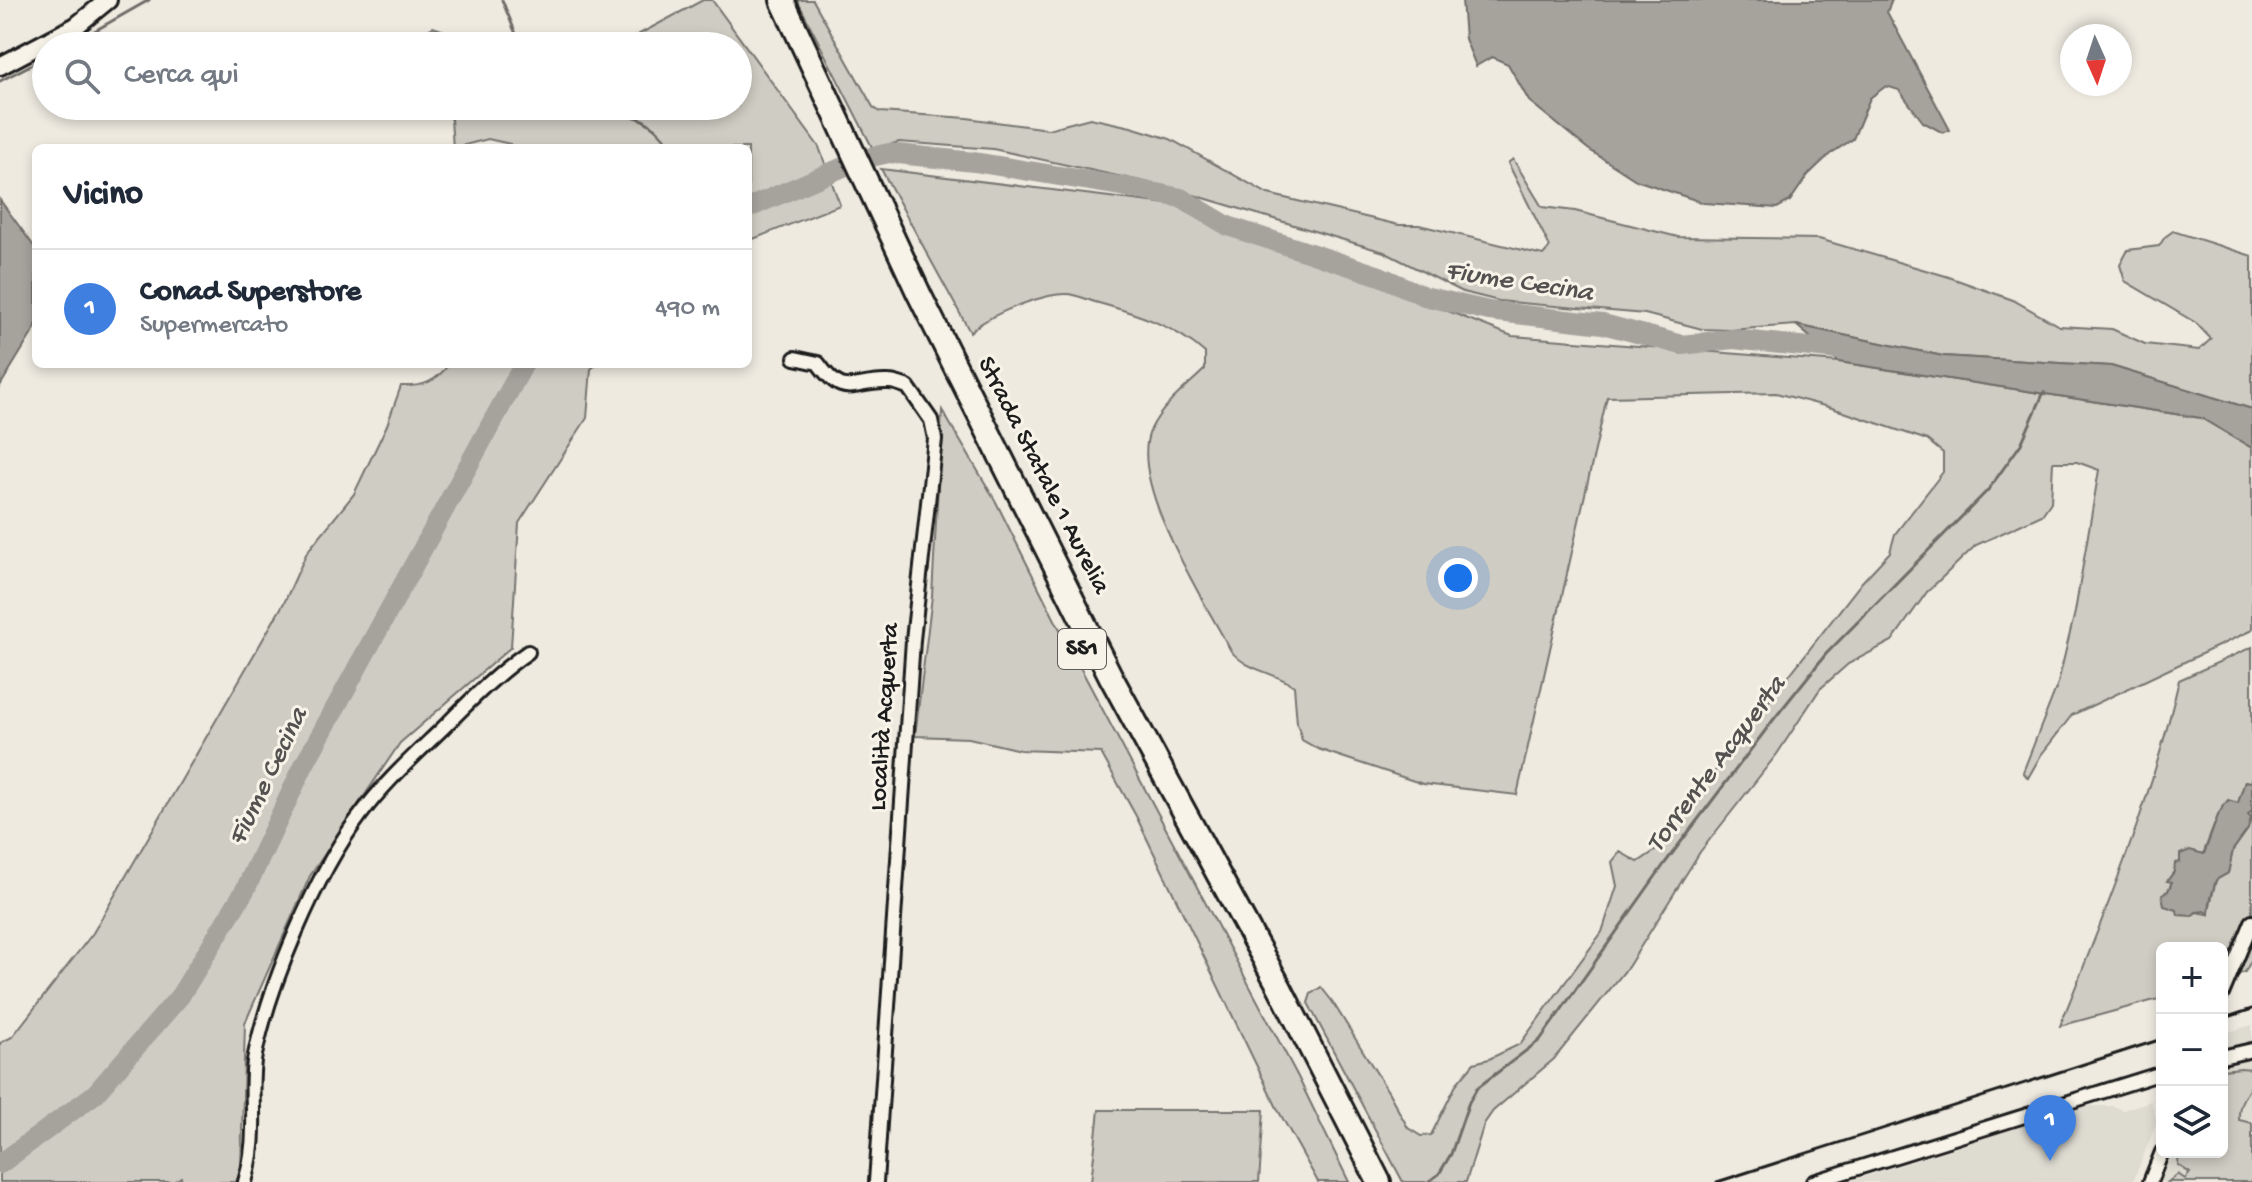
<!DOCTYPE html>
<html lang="it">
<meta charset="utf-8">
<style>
:root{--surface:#fff;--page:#f2f2f3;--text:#1f2937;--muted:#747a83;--line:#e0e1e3;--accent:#0b8043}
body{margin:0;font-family:"Gochi Hand",sans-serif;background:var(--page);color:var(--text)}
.controls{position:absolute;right:24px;bottom:24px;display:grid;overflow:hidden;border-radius:12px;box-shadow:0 4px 12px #0003}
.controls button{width:72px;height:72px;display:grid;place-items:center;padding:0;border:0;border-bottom:2px solid var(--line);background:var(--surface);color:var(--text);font:40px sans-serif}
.compass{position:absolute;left:2060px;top:24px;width:72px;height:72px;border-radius:50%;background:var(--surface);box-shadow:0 4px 12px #0003;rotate:177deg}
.you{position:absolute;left:1458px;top:578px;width:28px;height:28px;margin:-20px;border:6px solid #fff;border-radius:50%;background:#1a73e8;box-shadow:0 0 0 12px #1a73e833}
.badge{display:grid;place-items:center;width:52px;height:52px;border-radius:50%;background:var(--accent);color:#fff;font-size:26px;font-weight:700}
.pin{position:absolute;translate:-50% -66px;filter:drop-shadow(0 2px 4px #0008)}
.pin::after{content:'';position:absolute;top:42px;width:28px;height:24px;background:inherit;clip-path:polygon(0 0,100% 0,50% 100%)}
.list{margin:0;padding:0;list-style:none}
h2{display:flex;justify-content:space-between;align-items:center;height:104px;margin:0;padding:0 32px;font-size:34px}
h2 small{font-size:26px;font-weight:400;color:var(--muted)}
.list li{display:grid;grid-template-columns:52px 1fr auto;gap:24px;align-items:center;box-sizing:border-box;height:120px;padding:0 32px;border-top:2px solid var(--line)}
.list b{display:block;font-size:30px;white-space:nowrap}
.list p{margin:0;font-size:26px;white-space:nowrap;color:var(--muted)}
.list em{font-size:26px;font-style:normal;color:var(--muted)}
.icon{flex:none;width:44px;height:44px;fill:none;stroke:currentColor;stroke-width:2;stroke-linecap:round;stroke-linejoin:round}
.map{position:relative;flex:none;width:2252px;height:1182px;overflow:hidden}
.search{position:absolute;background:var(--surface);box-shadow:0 4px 12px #0003;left:32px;top:32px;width:720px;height:88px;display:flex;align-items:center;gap:20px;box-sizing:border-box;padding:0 28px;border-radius:44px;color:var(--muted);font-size:30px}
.panel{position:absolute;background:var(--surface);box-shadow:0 4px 12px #0003;left:32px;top:144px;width:720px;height:224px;border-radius:12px}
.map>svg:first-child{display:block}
.built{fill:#dedbd1}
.green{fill:#cfccc3;stroke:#767470;stroke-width:2}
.water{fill:#a6a39d;stroke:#6f6d69;stroke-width:2}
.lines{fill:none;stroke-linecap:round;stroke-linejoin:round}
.stream{stroke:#6f6d69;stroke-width:3}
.river{stroke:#a6a39d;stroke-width:20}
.street-casing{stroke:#1c1c1c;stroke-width:18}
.secondary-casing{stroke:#1c1c1c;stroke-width:22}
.highway-casing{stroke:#1c1c1c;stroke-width:28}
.street{stroke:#f7f3e8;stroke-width:12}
.secondary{stroke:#f7f3e8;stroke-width:16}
.highway{stroke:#f7f3e8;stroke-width:22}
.rail{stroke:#1c1c1c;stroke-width:3}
.labels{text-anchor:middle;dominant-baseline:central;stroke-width:6;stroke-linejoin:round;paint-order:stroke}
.shield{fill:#f7f3e8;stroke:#5e5c59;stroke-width:2}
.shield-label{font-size:24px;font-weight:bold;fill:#1c1c1c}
.street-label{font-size:26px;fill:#1c1c1c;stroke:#f7f3e8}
.water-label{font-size:28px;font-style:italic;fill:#535250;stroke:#f7f3e8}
</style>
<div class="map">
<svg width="2252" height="1182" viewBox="0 0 2252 1182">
<rect width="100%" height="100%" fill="#eeeae0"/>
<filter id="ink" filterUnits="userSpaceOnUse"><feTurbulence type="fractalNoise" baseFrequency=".0125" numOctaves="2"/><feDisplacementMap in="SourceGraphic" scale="16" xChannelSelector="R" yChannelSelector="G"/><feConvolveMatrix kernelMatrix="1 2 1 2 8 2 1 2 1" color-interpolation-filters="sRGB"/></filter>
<g filter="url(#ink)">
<!-- built -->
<path class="built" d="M 2252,1025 L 2252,1182 L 2158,1182 L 2169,1152 L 2222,1152 L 2222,1034 Z
M 2151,1101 L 2157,1122 L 2133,1182 L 1847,1182 L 2087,1106 L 2113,1106 L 2123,1110 Z"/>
<!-- green -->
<path class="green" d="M 703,0 L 712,0 L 819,147 L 840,205 L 748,241 L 748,148 L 513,148 L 510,144 L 488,139 L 453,148 L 451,119 L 459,106 L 738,106 L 738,46 L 617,46 Z
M 797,0 L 813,0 L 873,107 L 880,112 L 967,118 L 1048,129 L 1090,118 L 1131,127 L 1170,139 L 1268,194 L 1399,225 L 1419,225 L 1543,255 L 1550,247 L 1508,163 L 1513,159 L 1542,207 L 1575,211 L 1678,237 L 1819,239 L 1946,276 L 2013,300 L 2059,326 L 2112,329 L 2145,344 L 2199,350 L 2211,339 L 2196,323 L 2125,281 L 2120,265 L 2128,250 L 2159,246 L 2165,237 L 2173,231 L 2252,256 L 2252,409 L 2111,366 L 1943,356 L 1796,325 L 1730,330 L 1702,329 L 1645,314 L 1499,301 L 1463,292 L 1384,252 L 1164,186 L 993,149 L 899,142 L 873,149 Z
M 433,27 L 487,46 L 399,46 Z
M 881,169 L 1175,205 L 1512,336 L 1839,362 L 2201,418 L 2252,448 L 2252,630 L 2072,715 L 2041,755 L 2028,778 L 2023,772 L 2058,683 L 2075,612 L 2099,470 L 2077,462 L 2053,462 L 2051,502 L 2042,515 L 1976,545 L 1927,592 L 1892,641 L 1848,664 L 1820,689 L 1777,754 L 1700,852 L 1628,967 L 1554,1059 L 1493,1111 L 1484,1124 L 1466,1182 L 1403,1182 L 1308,1003 L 1311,994 L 1321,987 L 1332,1001 L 1389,1093 L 1408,1128 L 1421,1136 L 1431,1135 L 1457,1083 L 1474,1063 L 1489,1059 L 1520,1044 L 1602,932 L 1617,886 L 1612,862 L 1620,852 L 1638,862 L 1656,850 L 1737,742 L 1862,582 L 1890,552 L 1895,534 L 1943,472 L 1943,453 L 1927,440 L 1832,408 L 1776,393 L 1607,397 L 1517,795 L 1423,784 L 1318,749 L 1302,740 L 1297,723 L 1294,686 C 1273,671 1247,671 1231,651 C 1205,602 1126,481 1151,429 C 1162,405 1187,387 1205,369 L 1205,353 C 1174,325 1135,313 1095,302 C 1086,299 1075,294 1066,294 C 1041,294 988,315 970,332 Z
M 449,364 L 597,364 L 591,369 L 587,418 L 519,523 L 511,647 L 400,743 L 310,876 L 245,1023 L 241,1170 L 236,1182 L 182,1182 L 181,1177 L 173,1182 L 0,1182 L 0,1043 L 12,1037 L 93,933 L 285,601 L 307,552 L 354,494 L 387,425 L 401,386 C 423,387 436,382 449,364 Z
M 942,410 L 995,500 L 1055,620 L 1298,1077 L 1349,1182 L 1318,1182 L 1278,1110 L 1136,816 L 1101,753 L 1020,750 L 969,738 L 915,736 L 932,596 Z
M 2252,647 L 2252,782 L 2245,782 L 2238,803 L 2219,813 L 2203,854 L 2180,863 L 2168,880 L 2172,882 L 2168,891 L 2177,910 L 2192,916 L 2196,912 L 2208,914 L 2216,880 L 2228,873 L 2233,850 L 2248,829 L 2248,815 L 2252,810 L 2252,959 L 2245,972 L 2222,981 L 2222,948 L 2162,948 L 2162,998 L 2060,1026 C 2105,913 2152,799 2179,680 Z
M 2241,1068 L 2252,1069 C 2252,1073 2252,1078 2252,1083 C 2247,1097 2238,1098 2239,1120 L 2252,1123 L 2252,1182 L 2168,1182 L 2178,1174 L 2185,1179 L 2190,1173 L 2178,1165 L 2179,1152 L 2222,1152 L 2222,1070 Z
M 1099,1110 L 1264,1110 L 1259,1182 L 1091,1182 Z"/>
<!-- water -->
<path class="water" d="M 1462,0 L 1892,0 L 1887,12 L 1950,130 L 1943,133 L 1923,122 L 1899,90 L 1886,86 L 1870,98 L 1853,139 L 1830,154 L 1808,175 L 1790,201 L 1777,208 L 1704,203 L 1636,180 L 1588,149 L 1529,101 L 1508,64 L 1492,57 L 1476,66 L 1465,39 Z
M 0,200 L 36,249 L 36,327 L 0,386 Z
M 1796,325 L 1943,356 L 2111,366 L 2252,409 L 2252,448 L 2201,418 L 1839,362 Z
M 2245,781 L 2252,782 L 2252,810 L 2248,815 L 2251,818 L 2248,829 L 2233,850 L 2228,873 L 2216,880 L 2210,901 L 2209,914 L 2205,911 L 2196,912 L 2192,916 L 2178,915 L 2177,910 L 2164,906 L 2162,894 L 2168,891 L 2172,882 L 2167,881 L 2174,872 L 2175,863 L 2180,862 L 2180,854 L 2190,850 L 2204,854 L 2219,813 L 2228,800 L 2238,803 Z"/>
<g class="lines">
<!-- stream -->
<path class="stream" d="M 502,0 L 521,46
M 68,46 L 149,0
M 0,81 L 46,57
M 563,106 C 606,116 643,102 671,148
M 1428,1182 L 1439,1174 L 1451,1154 L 1469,1102 L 1477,1088 L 1540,1040 L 1665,863 L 1774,719 L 1826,654 L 1988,490 L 2021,444 L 2044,392"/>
<!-- river -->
<path class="river" d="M 748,208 L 862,159 L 889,153 L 974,162 L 1126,187 L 1181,198 L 1228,226 L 1380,276 L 1424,296 L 1489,311 L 1603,324 L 1682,345 L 1733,339 L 1848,351
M 0,1164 L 95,1094 L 180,996 L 245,890 L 304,765 L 524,364"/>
<defs>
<path id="street" d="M 795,358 L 818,363 C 846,402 852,380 889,382 C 895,382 902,385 908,387 L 931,420 L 935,439 L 913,640 L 876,1182
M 2222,994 L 2252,922
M 2222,1057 L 2252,1050
M 245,1182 C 250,1165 253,1146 253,1128 C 254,1103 250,1080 255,1055 C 269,986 316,873 359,817 C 383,784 413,757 442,729 C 470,701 496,674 528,652
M 1813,1182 L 2162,1073
M 2150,1182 L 2162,1152"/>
<path id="secondary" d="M 0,66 L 76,26 L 108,0"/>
<path id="highway" d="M 782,0 L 919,294 L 1111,677 L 1279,986 L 1379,1182"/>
</defs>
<!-- street casing -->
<use href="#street" class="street-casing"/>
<!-- secondary casing -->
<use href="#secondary" class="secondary-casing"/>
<!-- highway casing -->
<use href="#highway" class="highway-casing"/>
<!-- street -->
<use href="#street" class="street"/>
<!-- secondary -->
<use href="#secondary" class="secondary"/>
<!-- highway -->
<use href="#highway" class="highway"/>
<!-- rail -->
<path class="rail" d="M 2222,1019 L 2252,1009
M 1717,1182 L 2162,1039"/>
</g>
</g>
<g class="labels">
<!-- shield labels -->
<rect class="shield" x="1058" y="629" width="48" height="40" rx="6"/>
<g class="shield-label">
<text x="1082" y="649">SS1</text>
</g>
<!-- street labels -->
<g class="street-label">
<text transform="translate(1042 476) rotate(63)">Strada Statale 1 Aurelia</text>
<text transform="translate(886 717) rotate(-86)">Località Acquerta</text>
</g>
<!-- water labels -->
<g class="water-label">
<text transform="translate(1519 283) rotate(9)">Fiume Cecina</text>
<text transform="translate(1717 765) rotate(-53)">Torrente Acquerta</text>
<text transform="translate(269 777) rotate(-64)">Fiume Cecina</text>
</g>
</g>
</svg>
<div class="controls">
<button>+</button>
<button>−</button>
<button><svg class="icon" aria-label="layers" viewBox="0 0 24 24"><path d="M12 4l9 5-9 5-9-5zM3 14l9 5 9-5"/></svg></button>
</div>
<svg class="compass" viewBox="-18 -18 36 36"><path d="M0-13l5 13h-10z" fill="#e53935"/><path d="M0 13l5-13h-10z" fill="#747a83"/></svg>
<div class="you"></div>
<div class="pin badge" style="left:2050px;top:1161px;background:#3f7fe0">1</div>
<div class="search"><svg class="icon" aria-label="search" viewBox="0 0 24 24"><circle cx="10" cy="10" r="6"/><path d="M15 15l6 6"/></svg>Cerca qui</div>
<section class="panel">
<h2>Vicino<small></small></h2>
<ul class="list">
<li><span class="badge" style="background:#3f7fe0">1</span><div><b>Conad Superstore</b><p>Supermercato</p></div><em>490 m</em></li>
</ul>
</section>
</div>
